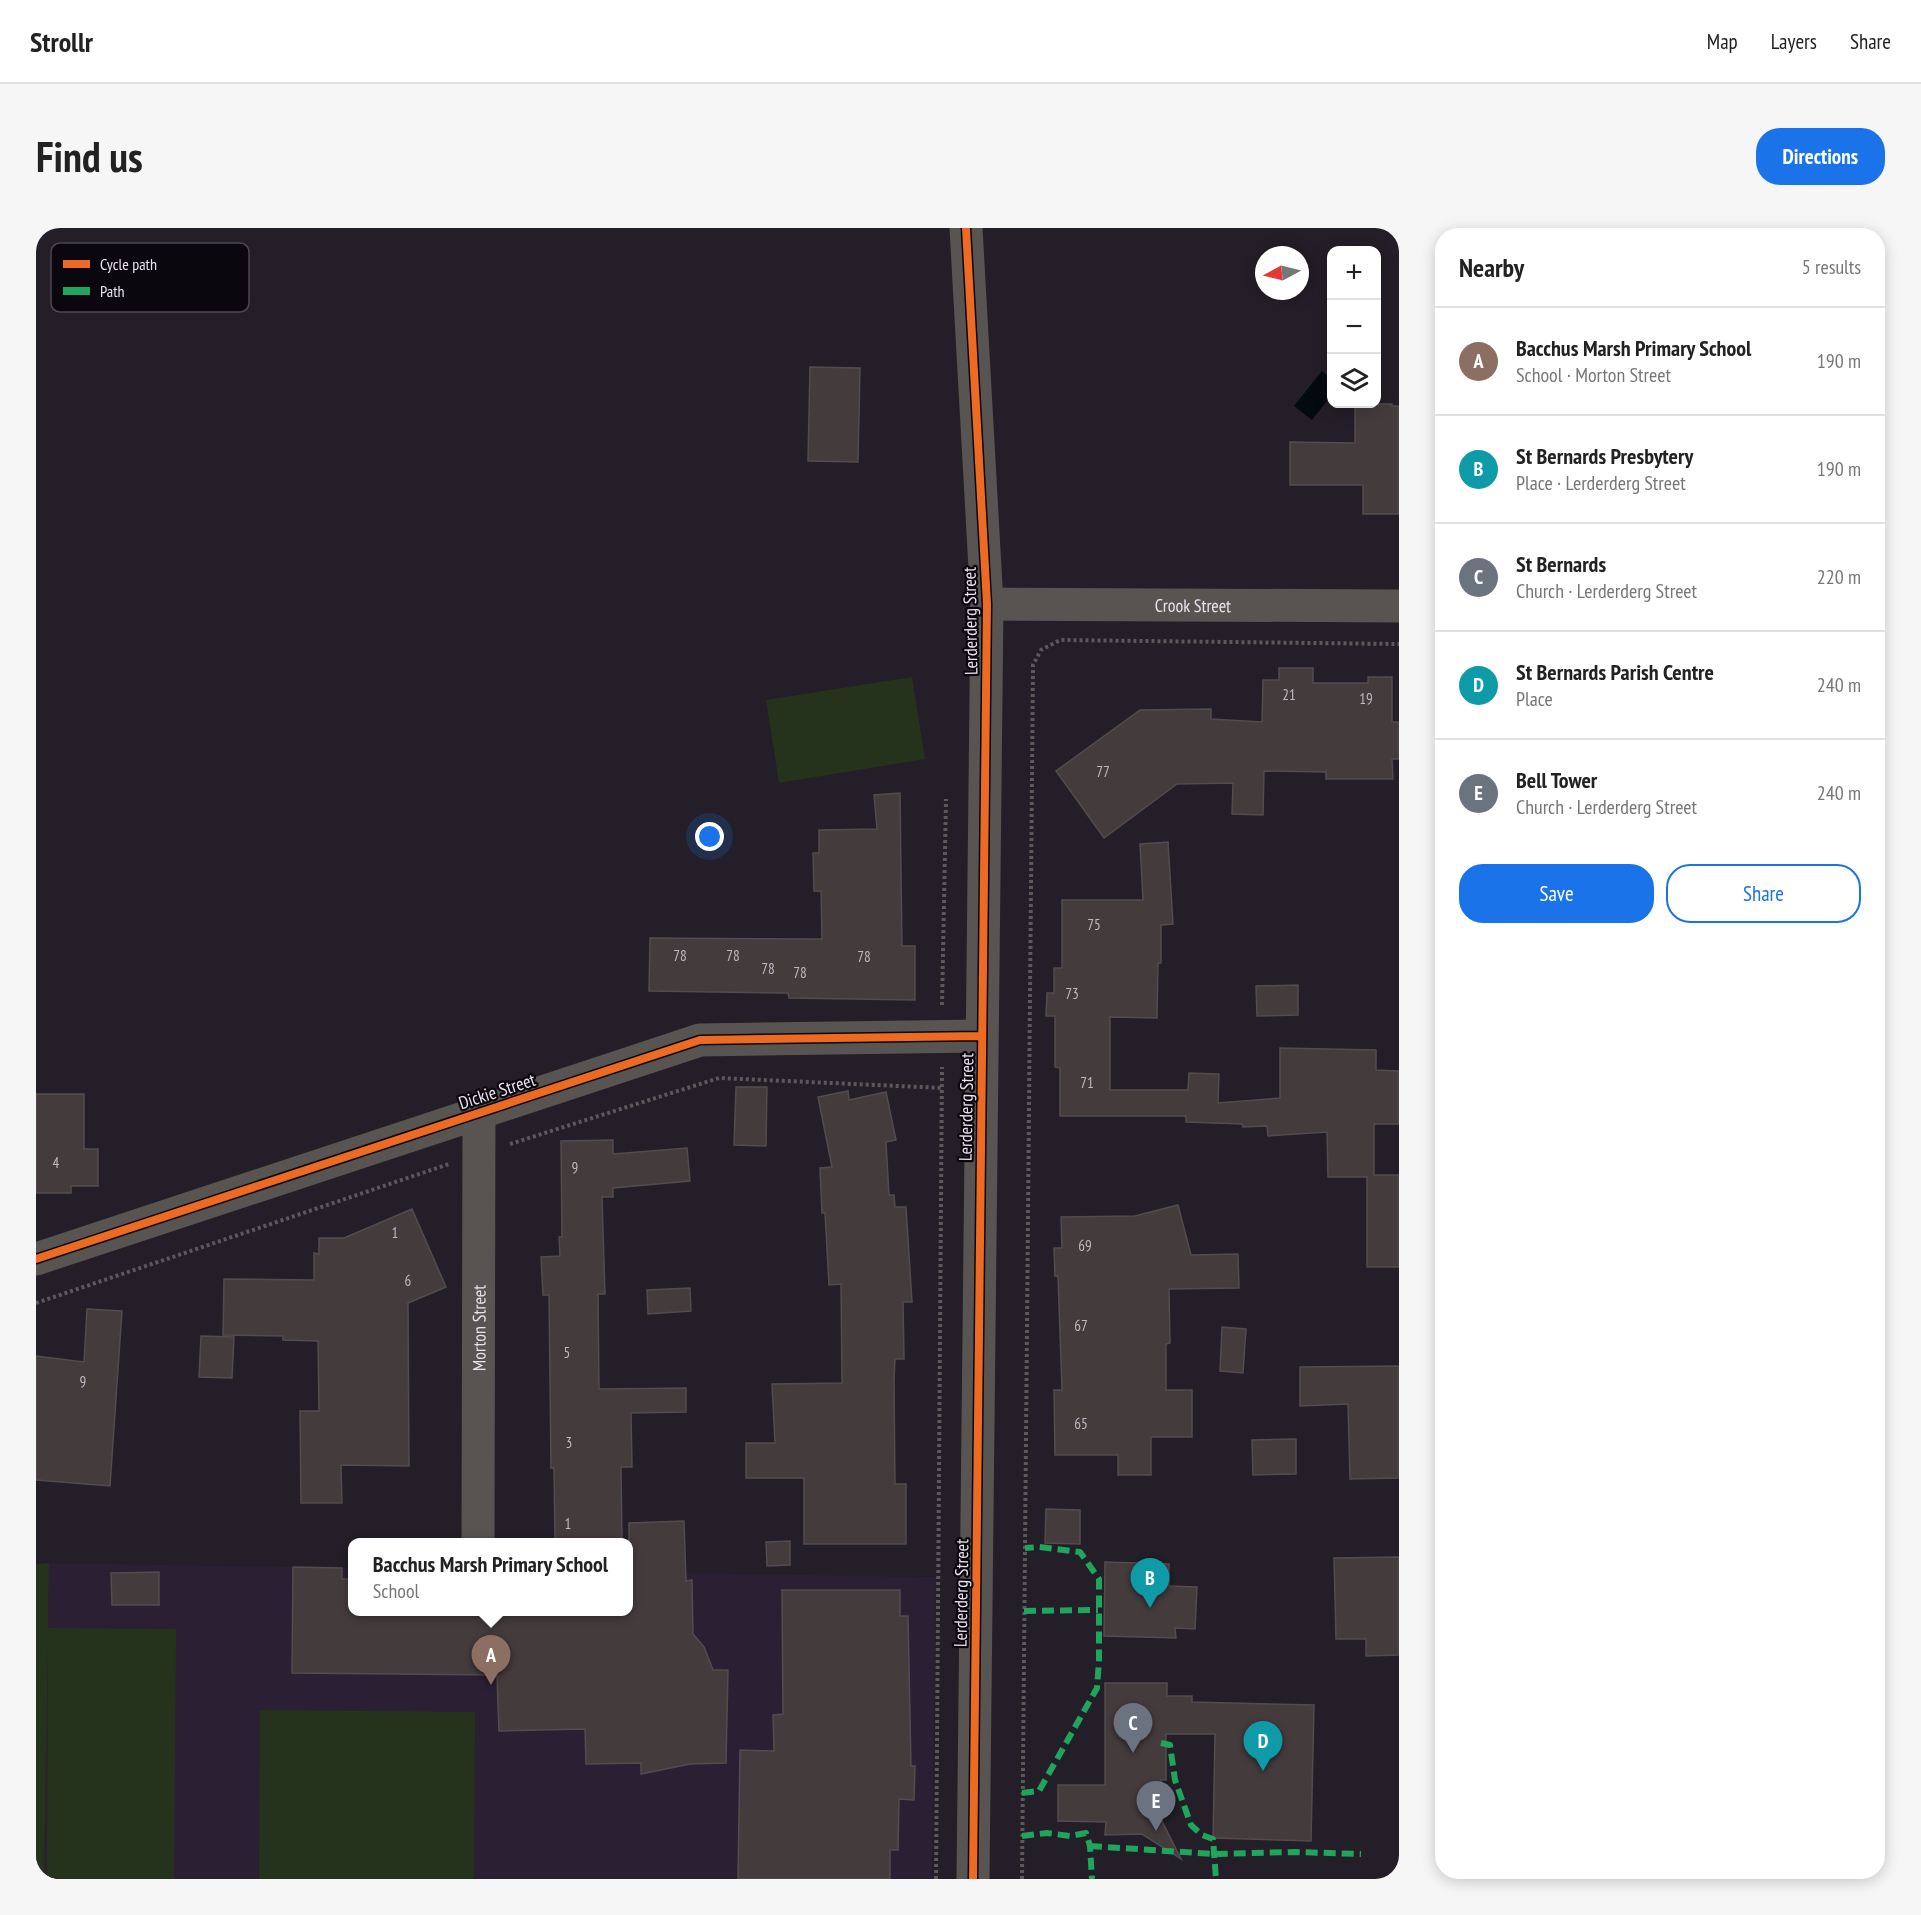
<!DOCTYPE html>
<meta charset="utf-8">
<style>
:root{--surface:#fff;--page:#f6f6f6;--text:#222;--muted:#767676;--line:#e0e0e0;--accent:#1a73e8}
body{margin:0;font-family:"PT Sans Narrow",sans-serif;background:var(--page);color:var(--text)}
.controls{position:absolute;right:18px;top:18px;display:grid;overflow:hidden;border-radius:12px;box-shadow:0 3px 15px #0003}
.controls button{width:54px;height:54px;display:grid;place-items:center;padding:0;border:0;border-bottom:2px solid var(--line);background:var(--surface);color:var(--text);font:30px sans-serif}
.compass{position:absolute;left:1219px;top:18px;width:54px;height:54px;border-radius:50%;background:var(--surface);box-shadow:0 3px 15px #0003;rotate:263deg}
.you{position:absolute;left:674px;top:609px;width:21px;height:21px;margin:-15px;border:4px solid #fff;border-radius:50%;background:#1a73e8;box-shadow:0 0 0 9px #1a73e833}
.badge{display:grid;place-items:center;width:39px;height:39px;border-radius:50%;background:var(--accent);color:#fff;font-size:20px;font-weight:700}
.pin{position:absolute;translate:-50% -50px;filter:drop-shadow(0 2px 3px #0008)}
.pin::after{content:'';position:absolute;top:32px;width:21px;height:18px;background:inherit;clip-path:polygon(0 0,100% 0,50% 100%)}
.popup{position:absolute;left:312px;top:1310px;width:285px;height:78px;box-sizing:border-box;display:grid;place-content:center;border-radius:12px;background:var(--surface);filter:drop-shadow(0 2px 4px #0005);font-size:20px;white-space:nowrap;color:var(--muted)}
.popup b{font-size:22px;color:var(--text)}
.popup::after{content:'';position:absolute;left:50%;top:100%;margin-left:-12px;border:12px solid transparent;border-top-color:var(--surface)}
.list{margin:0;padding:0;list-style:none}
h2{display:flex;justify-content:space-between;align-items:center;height:78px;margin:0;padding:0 24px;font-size:26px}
h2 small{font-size:20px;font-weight:400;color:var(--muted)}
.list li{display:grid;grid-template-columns:39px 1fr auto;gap:18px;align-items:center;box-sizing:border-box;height:108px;padding:0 24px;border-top:2px solid var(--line)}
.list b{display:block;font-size:22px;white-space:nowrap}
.list p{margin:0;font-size:20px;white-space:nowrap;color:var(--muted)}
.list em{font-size:20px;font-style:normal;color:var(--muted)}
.actions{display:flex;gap:12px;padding:18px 24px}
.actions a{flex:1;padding:14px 0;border:2px solid var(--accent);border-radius:24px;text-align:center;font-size:21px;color:var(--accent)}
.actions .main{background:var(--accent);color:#fff}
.icon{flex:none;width:33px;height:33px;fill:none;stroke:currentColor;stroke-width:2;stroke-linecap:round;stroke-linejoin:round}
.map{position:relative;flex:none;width:1363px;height:1651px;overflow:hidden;border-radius:24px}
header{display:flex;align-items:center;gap:36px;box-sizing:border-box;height:84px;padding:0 30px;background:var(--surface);border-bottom:2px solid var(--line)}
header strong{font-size:28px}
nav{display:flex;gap:33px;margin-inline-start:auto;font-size:21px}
.intro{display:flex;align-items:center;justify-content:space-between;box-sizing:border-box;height:144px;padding:0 36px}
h1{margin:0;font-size:42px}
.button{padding:15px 27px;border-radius:24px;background:var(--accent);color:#fff;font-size:21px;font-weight:700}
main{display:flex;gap:36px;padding:0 36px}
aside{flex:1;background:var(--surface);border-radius:24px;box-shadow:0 3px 15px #0003}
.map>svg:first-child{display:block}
.built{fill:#2b1f33}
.green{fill:#25331d}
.water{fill:#030a12}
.building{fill:#443b3d;stroke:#534c4e;stroke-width:1.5}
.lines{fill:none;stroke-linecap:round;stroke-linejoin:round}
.path{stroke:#5d595b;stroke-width:4;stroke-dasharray:3 3;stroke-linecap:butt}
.minor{stroke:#585452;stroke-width:33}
.quiet{stroke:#20a55d;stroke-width:6;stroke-dasharray:12 6;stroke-linecap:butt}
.cycleway-casing{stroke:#0b070e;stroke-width:11}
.cycleway{stroke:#ed6a23;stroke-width:8}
.labels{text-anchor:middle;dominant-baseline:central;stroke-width:4.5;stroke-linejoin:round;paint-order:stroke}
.number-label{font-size:15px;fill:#c0b9c2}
.street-label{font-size:18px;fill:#e9e3ee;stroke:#0b070e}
.key{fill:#0b070e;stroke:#4e4951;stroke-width:1.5}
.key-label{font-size:16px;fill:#e9e3ee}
</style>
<header>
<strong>Strollr</strong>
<nav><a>Map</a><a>Layers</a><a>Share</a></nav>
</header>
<div class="intro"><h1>Find us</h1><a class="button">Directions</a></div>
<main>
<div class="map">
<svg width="1363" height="1651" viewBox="0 0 1363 1651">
<rect width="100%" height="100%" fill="#231e27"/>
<!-- built -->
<path class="built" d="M 13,1335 L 317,1340 L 317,1384 L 593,1384 L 593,1344 L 900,1349 L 896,1651 L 8,1651 Z"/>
<!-- green -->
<path class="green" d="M 876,449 L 889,531 L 743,555 L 730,472 Z
M 13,1335 L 12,1400 L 140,1401 L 138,1651 L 11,1651 L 12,1417 L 8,1651 L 0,1651 L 0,1336 Z
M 224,1482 L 439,1484 L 438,1651 L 223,1651 Z"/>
<!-- water -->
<path class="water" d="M 1286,143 L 1295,151 L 1295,168 L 1276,192 L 1258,178 Z"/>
<!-- building -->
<path class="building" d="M 774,139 L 824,140 L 822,234 L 772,233 Z
M 1319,176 L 1356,176 L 1356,178 L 1363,178 L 1363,286 L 1327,286 L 1327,257 L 1254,257 L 1254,214 L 1319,215 Z
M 1243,440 L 1277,440 L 1277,455 L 1332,455 L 1332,449 L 1356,449 L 1356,494 L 1363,494 L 1363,531 L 1356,531 L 1357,551 L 1290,551 L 1290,544 L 1228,543 L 1227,587 L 1196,586 L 1197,555 L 1141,556 L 1068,610 L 1020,543 L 1104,482 L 1175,481 L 1175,491 L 1226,494 L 1227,452 L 1243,452 Z
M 864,565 L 866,718 L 879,718 L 879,772 L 753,770 L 752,765 L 613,763 L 614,710 L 786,711 L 785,663 L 778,663 L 777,625 L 783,625 L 783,602 L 841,601 L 838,567 Z
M 1132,614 L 1137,696 L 1125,697 L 1125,735 L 1122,735 L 1121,790 L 1074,789 L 1074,862 L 1152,862 L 1153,845 L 1183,846 L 1182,875 L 1244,870 L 1244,820 L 1340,822 L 1340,842 L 1363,843 L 1363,896 L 1338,896 L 1338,947 L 1363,947 L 1363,1039 L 1331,1039 L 1331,949 L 1292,949 L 1291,904 L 1232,908 L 1231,898 L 1207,899 L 1206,896 L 1150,894 L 1150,888 L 1024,888 L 1024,840 L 1019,839 L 1019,788 L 1010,788 L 1011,765 L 1018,765 L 1018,740 L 1026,740 L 1026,672 L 1107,672 L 1104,616 Z
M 1262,757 L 1262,787 L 1221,788 L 1220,758 Z
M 700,859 L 731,859 L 730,918 L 698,917 Z
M 812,863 L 813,872 L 850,864 L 860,912 L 850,914 L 853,967 L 858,967 L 859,979 L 870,979 L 876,1074 L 867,1074 L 868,1131 L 859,1131 L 858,1153 L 859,1256 L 870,1256 L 870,1316 L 768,1316 L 768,1250 L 710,1250 L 710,1215 L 739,1215 L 736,1156 L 806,1155 L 805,1056 L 793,1057 L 789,985 L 786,985 L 784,940 L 796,939 L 782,869 Z
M 0,866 L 48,866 L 48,921 L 62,921 L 62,958 L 35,958 L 35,965 L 0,965 Z
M 577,912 L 577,926 L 651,920 L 654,953 L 577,960 L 577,969 L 566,969 L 569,1066 L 562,1066 L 563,1161 L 650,1160 L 650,1184 L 595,1185 L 596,1239 L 585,1239 L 586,1314 L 519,1314 L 518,1240 L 515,1240 L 513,1067 L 507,1067 L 505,1029 L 524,1028 L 523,1009 L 526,1009 L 525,913 Z
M 1142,977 L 1155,1027 L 1202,1026 L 1203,1060 L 1133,1061 L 1134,1115 L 1130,1116 L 1130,1162 L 1156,1162 L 1156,1209 L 1115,1209 L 1115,1247 L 1082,1247 L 1082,1227 L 1019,1227 L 1018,1162 L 1026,1162 L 1022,1048 L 1019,1048 L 1018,1020 L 1026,1020 L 1025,989 L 1099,988 Z
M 376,981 L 410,1059 L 372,1075 L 373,1238 L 305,1237 L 306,1275 L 265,1275 L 264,1183 L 283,1183 L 282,1113 L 247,1112 L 247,1108 L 187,1107 L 188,1051 L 278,1052 L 278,1025 L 283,1026 L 283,1010 L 308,1010 Z
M 654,1060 L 655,1083 L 612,1086 L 611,1062 Z
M 51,1081 L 86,1083 L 74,1258 L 0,1252 L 0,1128 L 48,1134 Z
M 1186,1099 L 1210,1101 L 1207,1145 L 1184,1143 Z
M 165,1108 L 198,1109 L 196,1150 L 163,1149 Z
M 1363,1138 L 1363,1250 L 1314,1251 L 1312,1176 L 1264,1178 L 1264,1139 Z
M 1260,1211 L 1260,1246 L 1217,1247 L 1216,1212 Z
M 1010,1281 L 1044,1282 L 1044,1316 L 1009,1315 Z
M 648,1293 L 650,1353 L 656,1352 L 657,1406 L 668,1419 L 677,1442 L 692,1442 L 690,1535 L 654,1536 L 605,1546 L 605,1535 L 550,1536 L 549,1501 L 463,1503 L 461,1447 L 256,1445 L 257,1339 L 306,1340 L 306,1351 L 317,1351 L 317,1383 L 593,1383 L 593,1295 Z
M 754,1313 L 754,1337 L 731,1338 L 730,1314 Z
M 1363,1329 L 1363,1427 L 1330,1428 L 1330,1411 L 1300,1411 L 1298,1330 Z
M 1069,1334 L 1133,1336 L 1133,1358 L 1161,1359 L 1159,1401 L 1139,1400 L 1140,1410 L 1068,1408 Z
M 123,1344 L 123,1377 L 76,1377 L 75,1345 Z
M 746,1362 L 864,1362 L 864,1388 L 872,1388 L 875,1538 L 879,1538 L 878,1572 L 863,1571 L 862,1622 L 854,1622 L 854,1651 L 702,1651 L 704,1522 L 738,1523 L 737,1487 L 747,1486 Z
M 1069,1455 L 1131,1455 L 1131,1468 L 1156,1468 L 1156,1474 L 1278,1477 L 1275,1613 L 1177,1610 L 1179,1506 L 1130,1506 L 1130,1552 L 1125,1552 L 1124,1589 L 1145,1631 L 1106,1606 L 1069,1607 L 1070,1594 L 1022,1593 L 1022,1557 L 1069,1557 Z"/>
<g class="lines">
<!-- path -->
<path class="path" d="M 906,777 L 910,571
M 474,916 L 683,850 L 907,860
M 0,1075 L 413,936
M 900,1651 L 906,839
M 986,1651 L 997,437 L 1005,422 L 1024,412 L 1363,416"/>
<!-- minor -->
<g class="minor">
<path d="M 930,0 L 951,376 L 937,1651"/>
<path id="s1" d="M 951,376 L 1363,378"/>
<path d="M 0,1031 L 664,812 L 945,808"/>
<path id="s2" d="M 442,1314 L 443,885"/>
</g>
<!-- quiet -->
<path class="quiet" d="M 988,1383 L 1062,1382
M 1125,1515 L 1134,1517 L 1139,1552 L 1155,1597 L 1166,1607 L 1177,1611 L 1180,1651
M 986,1565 L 1003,1563 L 1061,1460 L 1063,1433 L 1063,1351 L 1044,1324 L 1003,1319 L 989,1320
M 986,1608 L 1011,1605 L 1034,1608 L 1050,1605 L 1054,1618 L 1056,1651
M 1054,1618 L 1178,1626 L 1259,1624 L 1325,1626"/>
<defs>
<path id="cycleway" d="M 930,0 L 951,376 L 937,1651
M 0,1031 L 664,812 L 945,808"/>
</defs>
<!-- cycleway casing -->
<use href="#cycleway" class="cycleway-casing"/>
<!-- cycleway -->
<use href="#cycleway" class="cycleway"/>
</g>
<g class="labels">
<!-- number labels -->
<g class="number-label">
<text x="1253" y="466">21</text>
<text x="1330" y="470">19</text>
<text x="1067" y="543">77</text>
<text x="1058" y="696">75</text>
<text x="644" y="727">78</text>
<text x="697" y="727">78</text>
<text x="828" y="728">78</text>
<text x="732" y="740">78</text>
<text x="764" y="744">78</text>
<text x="1036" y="765">73</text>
<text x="1051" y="854">71</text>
<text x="20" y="934">4</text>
<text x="539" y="939">9</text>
<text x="359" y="1004">1</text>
<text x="1049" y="1017">69</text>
<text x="372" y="1052">6</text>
<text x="1045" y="1097">67</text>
<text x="531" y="1124">5</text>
<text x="47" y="1153">9</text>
<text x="1045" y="1195">65</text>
<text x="533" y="1214">3</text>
<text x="532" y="1295">1</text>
</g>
<!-- street labels -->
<g class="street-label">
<text stroke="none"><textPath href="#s1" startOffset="206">Crook Street</textPath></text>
<text transform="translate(934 393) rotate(-91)">Lerderderg Street</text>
<text transform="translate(461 863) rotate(-18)">Dickie Street</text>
<text transform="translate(930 879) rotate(-89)">Lerderderg Street</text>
<text stroke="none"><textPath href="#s2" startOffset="214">Morton Street</textPath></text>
<text transform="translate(925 1365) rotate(-89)">Lerderderg Street</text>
</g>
</g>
<!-- legend -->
<rect x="15" y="15" width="198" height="69" rx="9" class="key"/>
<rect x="27" y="32" width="27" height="8" fill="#ed6a23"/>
<rect x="27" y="59" width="27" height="8" fill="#20a55d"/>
<g class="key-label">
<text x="64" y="42">Cycle path</text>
<text x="64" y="69">Path</text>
</g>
</svg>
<div class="controls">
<button>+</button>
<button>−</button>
<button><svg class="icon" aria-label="layers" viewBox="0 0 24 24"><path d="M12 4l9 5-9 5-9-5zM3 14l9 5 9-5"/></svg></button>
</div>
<svg class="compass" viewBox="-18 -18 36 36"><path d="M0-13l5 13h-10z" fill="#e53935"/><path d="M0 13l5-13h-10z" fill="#767676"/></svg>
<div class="you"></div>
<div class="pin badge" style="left:455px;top:1457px;background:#8d6e63">A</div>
<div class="popup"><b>Bacchus Marsh Primary School</b>School</div>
<div class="pin badge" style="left:1114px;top:1380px;background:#0f9aa8">B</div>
<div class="pin badge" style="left:1097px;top:1525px;background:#6b7280">C</div>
<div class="pin badge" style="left:1227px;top:1543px;background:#0f9aa8">D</div>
<div class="pin badge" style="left:1120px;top:1603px;background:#6b7280">E</div>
</div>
<aside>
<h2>Nearby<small>5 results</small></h2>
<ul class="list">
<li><span class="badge" style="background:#8d6e63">A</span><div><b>Bacchus Marsh Primary School</b><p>School · Morton Street</p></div><em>190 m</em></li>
<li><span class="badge" style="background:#0f9aa8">B</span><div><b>St Bernards Presbytery</b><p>Place · Lerderderg Street</p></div><em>190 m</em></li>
<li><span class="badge" style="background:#6b7280">C</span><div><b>St Bernards</b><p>Church · Lerderderg Street</p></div><em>220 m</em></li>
<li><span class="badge" style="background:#0f9aa8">D</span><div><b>St Bernards Parish Centre</b><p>Place</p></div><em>240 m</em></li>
<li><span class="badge" style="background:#6b7280">E</span><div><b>Bell Tower</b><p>Church · Lerderderg Street</p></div><em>240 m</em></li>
</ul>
<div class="actions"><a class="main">Save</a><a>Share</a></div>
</aside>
</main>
